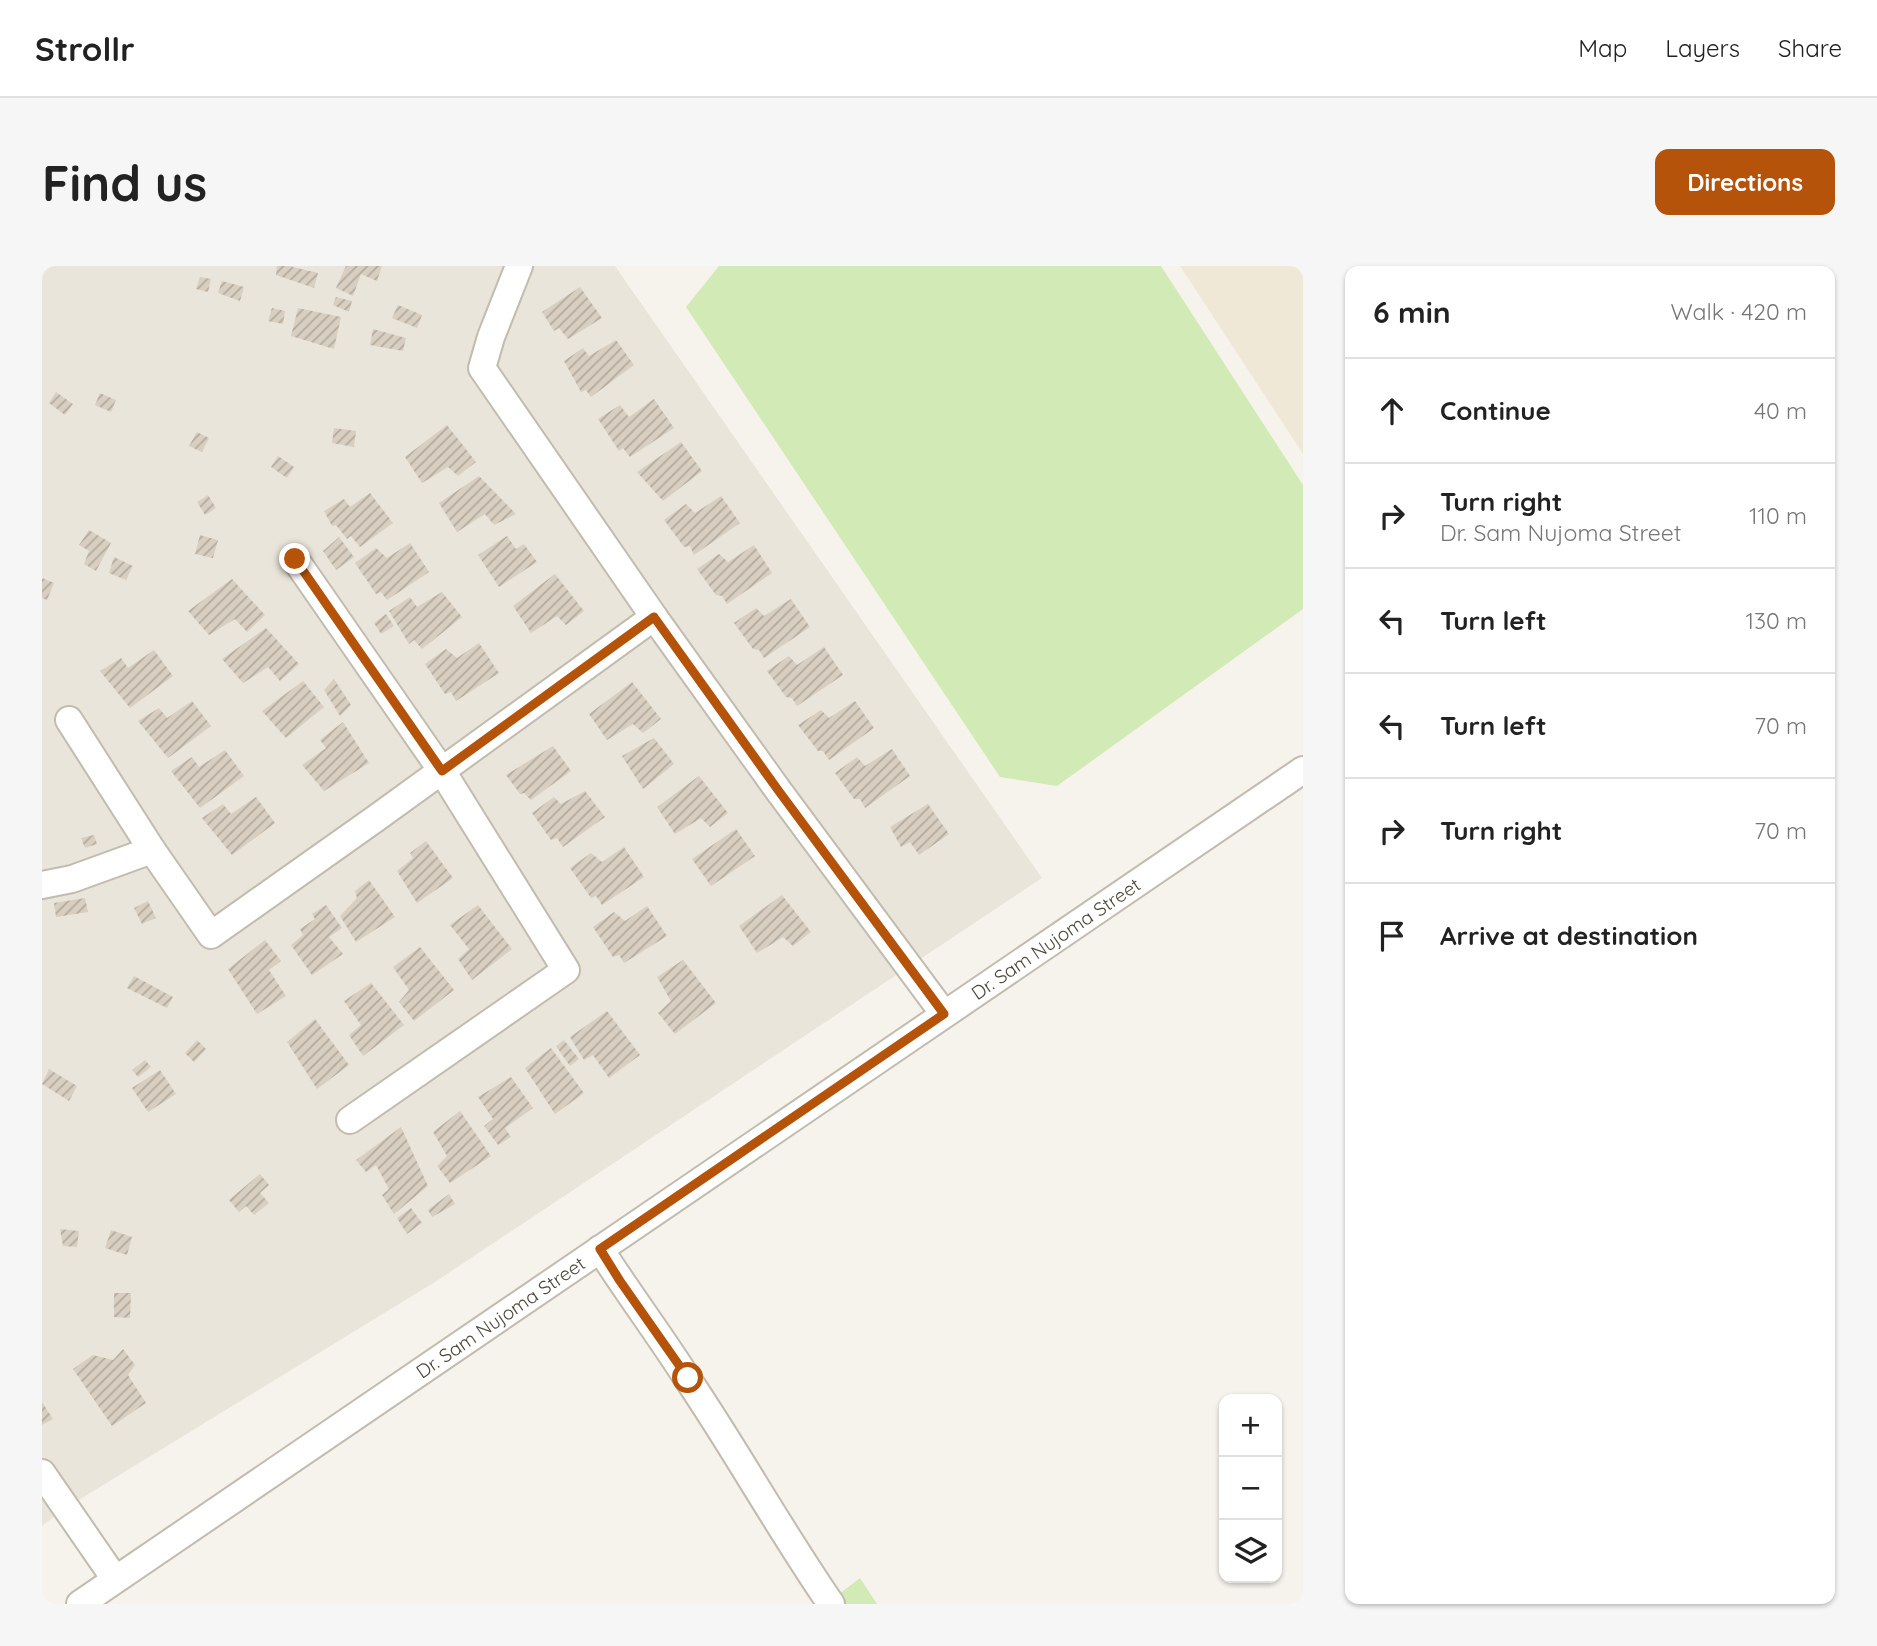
<!DOCTYPE html>
<meta charset="utf-8">
<style>
:root{--surface:#fff;--page:#f6f6f6;--text:#222;--muted:#767676;--line:#e0e0e0;--accent:#b45309}
body{margin:0;font-family:Quicksand,sans-serif;background:var(--page);color:var(--text)}
.controls{position:absolute;right:21px;bottom:21px;display:grid;overflow:hidden;border-radius:14px;box-shadow:0 2px 5px #0004}
.controls button{width:63px;height:63px;display:grid;place-items:center;padding:0;border:0;border-bottom:2px solid var(--line);background:var(--surface);color:var(--text);font:35px sans-serif}
.stop{position:absolute;width:21px;height:21px;margin:-16px;border:5px solid #b45309;border-radius:50%;background:#fff}
.stop.end{background:#b45309;border-color:#fff;box-shadow:0 2px 7px #0008}
.list{margin:0;padding:0;list-style:none}
h2{display:flex;justify-content:space-between;align-items:center;height:91px;margin:0;padding:0 28px;font-size:30px}
h2 small{font-size:23px;font-weight:400;color:var(--muted)}
.list li{display:grid;grid-template-columns:46px 1fr auto;gap:21px;align-items:center;box-sizing:border-box;height:105px;padding:0 28px;border-top:2px solid var(--line)}
.list b{display:block;font-size:26px;white-space:nowrap}
.list p{margin:0;font-size:23px;white-space:nowrap;color:var(--muted)}
.list em{font-size:23px;font-style:normal;color:var(--muted)}
.icon{flex:none;width:38px;height:38px;fill:none;stroke:currentColor;stroke-width:2;stroke-linecap:round;stroke-linejoin:round}
.map{position:relative;flex:none;width:1261px;height:1338px;overflow:hidden;border-radius:14px}
header{display:flex;align-items:center;gap:42px;box-sizing:border-box;height:98px;padding:0 35px;background:var(--surface);border-bottom:2px solid var(--line)}
header strong{font-size:33px}
nav{display:flex;gap:38px;margin-inline-start:auto;font-size:24px}
.intro{display:flex;align-items:center;justify-content:space-between;box-sizing:border-box;height:168px;padding:0 42px}
h1{margin:0;font-size:49px}
.button{padding:18px 32px;border-radius:14px;background:var(--accent);color:#fff;font-size:24px;font-weight:700}
main{display:flex;gap:42px;padding:0 42px}
aside{flex:1;background:var(--surface);border-radius:14px;box-shadow:0 2px 5px #0004}
.map>svg:first-child{display:block}
.residential{fill:#eae5da}
.education{fill:#efe8d6}
.green{fill:#d2eab5}
.building{fill:url(#building-hatch)}
.lines{fill:none;stroke-linecap:round;stroke-linejoin:round}
.minor-casing{stroke:#c2bbae;stroke-width:30}
.minor{stroke:#fff;stroke-width:26}
.route{stroke:#b45309;stroke-width:9}
.labels{text-anchor:middle;dominant-baseline:central;stroke-width:7;stroke-linejoin:round;paint-order:stroke}
.street-label{font-size:19px;fill:#4b4439;stroke:#fff}
</style>
<header>
<strong>Strollr</strong>
<nav><a>Map</a><a>Layers</a><a>Share</a></nav>
</header>
<div class="intro"><h1>Find us</h1><a class="button">Directions</a></div>
<main>
<div class="map">
<svg width="1261" height="1338" viewBox="0 0 1261 1338">
<defs>
<pattern id="building-hatch" width="6" height="6" patternUnits="userSpaceOnUse" patternTransform="scale(1.75)"><rect width="6" height="6" fill="#d8cfc1"/><path d="M-1 1l2-2M0 6l6-6M5 7l2-2" fill="none" stroke="#b1aa9e"/></pattern>
</defs>
<rect width="100%" height="100%" fill="#f6f3ec"/>
<!-- residential -->
<path class="residential" d="M 0,0 L 573,0 L 1000,612 L 393,1016 L 22,1243 L 0,1260 Z"/>
<!-- education -->
<path class="education" d="M 1138,0 L 1261,0 L 1261,188 Z"/>
<!-- green -->
<path class="green" d="M 677,0 L 1119,0 L 1261,219 L 1261,343 L 1015,520 L 958,511 L 644,41 Z
M 818,1312 L 835,1338 L 784,1338 Z"/>
<!-- building -->
<path class="building" d="M 235,0 L 247,0 L 276,7 L 272,22 L 234,9 Z
M 304,0 L 340,0 L 335,15 L 319,8 L 311,30 L 294,22 Z
M 158,11 L 169,13 L 166,26 L 154,23 Z
M 180,15 L 202,21 L 198,35 L 176,27 Z
M 538,21 L 560,52 L 526,73 L 517,62 L 512,65 L 500,46 Z
M 294,31 L 310,35 L 307,46 L 291,39 Z
M 356,39 L 380,49 L 375,62 L 350,52 Z
M 230,42 L 243,45 L 241,58 L 226,55 Z
M 256,42 L 299,51 L 292,83 L 249,70 Z
M 331,63 L 364,72 L 361,85 L 328,79 Z
M 574,74 L 592,99 L 549,131 L 544,124 L 539,126 L 522,95 L 541,82 L 547,90 Z
M 14,126 L 31,138 L 23,149 L 7,137 Z
M 58,127 L 74,134 L 69,146 L 53,139 Z
M 612,133 L 632,162 L 588,191 L 581,182 L 577,185 L 556,153 L 578,139 L 587,151 Z
M 405,159 L 434,196 L 416,210 L 406,201 L 380,217 L 363,191 Z
M 292,162 L 314,165 L 312,181 L 290,177 Z
M 155,166 L 167,172 L 160,186 L 147,180 Z
M 639,176 L 660,205 L 621,235 L 595,206 Z
M 236,190 L 252,201 L 245,212 L 229,201 Z
M 437,210 L 474,248 L 452,259 L 443,248 L 415,266 L 397,237 Z
M 328,227 L 351,257 L 318,281 L 309,270 L 305,273 L 294,259 L 290,260 L 282,245 L 302,233 L 308,241 Z
M 166,229 L 174,242 L 163,249 L 155,236 Z
M 679,230 L 698,257 L 652,289 L 648,280 L 642,281 L 622,254 L 644,238 L 653,247 Z
M 47,264 L 69,277 L 54,305 L 42,298 L 47,285 L 37,279 Z
M 158,269 L 176,274 L 171,292 L 153,288 Z
M 465,270 L 474,283 L 482,278 L 495,296 L 457,321 L 436,289 Z
M 297,271 L 312,291 L 294,304 L 281,285 Z
M 368,277 L 387,306 L 345,334 L 339,326 L 334,328 L 313,297 L 334,282 L 345,292 Z
M 712,279 L 730,307 L 685,338 L 680,330 L 674,329 L 655,303 L 677,288 L 686,296 Z
M 72,291 L 91,300 L 84,314 L 67,307 Z
M 513,308 L 542,345 L 524,359 L 515,350 L 489,367 L 471,340 Z
M 0,312 L 12,317 L 5,334 L 0,332 Z
M 190,313 L 223,349 L 205,366 L 193,353 L 167,369 L 146,345 Z
M 400,326 L 420,351 L 380,383 L 372,374 L 367,378 L 347,345 L 368,331 L 375,341 Z
M 749,333 L 768,361 L 722,392 L 717,384 L 711,383 L 692,357 L 714,342 L 722,350 Z
M 344,348 L 352,360 L 339,368 L 332,357 Z
M 224,362 L 257,398 L 238,415 L 226,401 L 201,417 L 180,393 Z
M 437,377 L 457,407 L 414,435 L 409,426 L 403,428 L 383,398 L 404,383 L 415,392 Z
M 782,381 L 801,409 L 755,440 L 750,432 L 744,431 L 725,405 L 747,390 L 755,399 Z
M 112,384 L 131,410 L 88,442 L 58,405 L 79,392 L 86,402 Z
M 292,413 L 309,439 L 298,450 L 282,424 Z
M 261,415 L 282,441 L 244,472 L 220,445 Z
M 590,416 L 619,453 L 601,467 L 591,458 L 565,474 L 547,448 Z
M 150,435 L 169,460 L 126,492 L 96,455 L 117,442 L 125,452 Z
M 813,435 L 832,462 L 787,494 L 781,485 L 776,485 L 756,459 L 779,444 L 787,452 Z
M 301,456 L 327,497 L 282,525 L 260,499 L 284,482 L 278,474 Z
M 612,472 L 632,498 L 601,523 L 580,490 Z
M 511,480 L 529,505 L 489,534 L 482,527 L 478,528 L 464,509 Z
M 850,483 L 868,510 L 823,542 L 818,533 L 812,533 L 793,507 L 815,491 L 823,500 Z
M 183,484 L 202,510 L 158,542 L 129,505 L 150,491 L 157,501 Z
M 657,510 L 686,547 L 668,561 L 659,552 L 633,568 L 615,541 Z
M 543,525 L 563,551 L 521,581 L 515,572 L 509,574 L 490,547 L 512,531 L 519,538 Z
M 214,531 L 233,557 L 190,589 L 160,552 L 181,538 L 189,548 Z
M 886,538 L 907,568 L 877,589 L 868,576 L 859,581 L 848,561 Z
M 694,563 L 713,590 L 669,620 L 650,593 Z
M 52,569 L 55,578 L 43,582 L 39,572 Z
M 384,575 L 411,612 L 375,637 L 355,605 L 371,592 L 368,587 Z
M 582,581 L 602,611 L 560,639 L 554,630 L 549,632 L 528,602 L 549,587 L 560,596 Z
M 327,614 L 353,651 L 314,676 L 298,650 L 315,632 L 313,625 Z
M 740,629 L 769,666 L 751,680 L 741,671 L 715,687 L 697,660 Z
M 43,632 L 46,646 L 14,651 L 12,637 Z
M 106,635 L 114,652 L 100,658 L 92,642 Z
M 284,639 L 300,662 L 287,671 L 301,688 L 270,709 L 249,679 L 261,669 L 258,663 L 273,653 L 270,648 Z
M 436,639 L 470,683 L 430,714 L 416,693 L 427,683 L 408,659 Z
M 605,640 L 625,670 L 582,697 L 577,689 L 571,691 L 551,661 L 572,646 L 583,655 Z
M 223,674 L 239,695 L 227,704 L 244,730 L 215,748 L 186,703 Z
M 378,681 L 412,724 L 372,755 L 357,736 L 367,724 L 351,701 Z
M 641,694 L 674,737 L 633,768 L 616,747 L 629,735 L 615,711 Z
M 92,710 L 131,731 L 125,742 L 85,722 Z
M 329,717 L 362,759 L 321,790 L 307,769 L 319,759 L 302,735 Z
M 565,745 L 598,789 L 567,812 L 551,789 L 542,794 L 528,771 Z
M 273,753 L 307,799 L 275,823 L 245,776 Z
M 155,774 L 164,783 L 152,796 L 143,787 Z
M 522,774 L 537,793 L 528,800 L 514,780 Z
M 509,782 L 542,827 L 513,848 L 483,802 Z
M 103,794 L 109,801 L 96,811 L 90,804 Z
M 7,803 L 35,820 L 27,835 L 0,818 Z
M 118,804 L 134,828 L 106,846 L 90,822 Z
M 469,811 L 491,842 L 463,862 L 469,871 L 456,879 L 442,860 L 451,853 L 436,831 Z
M 418,845 L 449,890 L 408,917 L 395,900 L 405,890 L 391,866 Z
M 359,861 L 386,920 L 352,948 L 340,929 L 347,923 L 334,899 L 324,906 L 314,894 Z
M 218,908 L 227,919 L 218,927 L 227,937 L 212,949 L 204,940 L 197,946 L 187,934 Z
M 407,928 L 413,938 L 390,951 L 386,944 Z
M 369,942 L 380,957 L 365,968 L 355,952 Z
M 18,963 L 37,965 L 35,981 L 21,980 Z
M 69,964 L 90,971 L 85,989 L 63,982 Z
M 72,1027 L 89,1027 L 88,1052 L 72,1051 Z
M 81,1083 L 93,1099 L 86,1109 L 104,1137 L 70,1160 L 31,1103 L 51,1089 L 71,1094 Z
M 0,1136 L 11,1153 L 0,1159 Z"/>
<g class="lines">
<defs>
<g id="minor">
<path d="M 477,0 L 449,71 L 440,102 L 612,351"/>
<path d="M 253,293 L 400,505 L 524,704 L 308,854"/>
<path d="M 27,454 L 110,584"/>
<path d="M 0,619 L 30,613 L 110,584 L 169,669 L 333,553 L 612,351 L 736,524 L 902,748"/>
<path d="M 558,983 C 586,1027 617,1068 645,1112 C 695,1186 738,1264 789,1338"/>
<path d="M 0,1207 L 73,1313"/>
<path id="s1" d="M 38,1338 L 1261,504"/>
</g>
</defs>
<!-- minor casing -->
<use href="#minor" class="minor-casing"/>
<!-- minor -->
<use href="#minor" class="minor"/>
</g>
<g class="lines">
<!-- route -->
<path class="route" d="M 253,293 L 400,505 L 612,351 L 736,524 L 902,748 L 558,983 L 578,1015 L 646,1112"/>
</g>
<g class="labels">
<!-- street labels -->
<g class="street-label">
<text stroke="none"><textPath href="#s1" startOffset="1181">Dr. Sam Nujoma Street</textPath></text>
<text stroke="none"><textPath href="#s1" startOffset="509">Dr. Sam Nujoma Street</textPath></text>
</g>
</g>
</svg>
<div class="controls">
<button>+</button>
<button>−</button>
<button><svg class="icon" aria-label="layers" viewBox="0 0 24 24"><path d="M12 4l9 5-9 5-9-5zM3 14l9 5 9-5"/></svg></button>
</div>
<div class="stop" style="left:646px;top:1112px"></div>
<div class="stop end" style="left:253px;top:293px"></div>
</div>
<aside>
<h2>6 min<small>Walk · 420 m</small></h2>
<ul class="list">
<li><svg class="icon" aria-label="ahead" viewBox="0 0 24 24"><path d="M12 20V5M6 11l6-6 6 6"/></svg><div><b>Continue</b></div><em>40 m</em></li>
<li><svg class="icon" aria-label="right" viewBox="0 0 24 24"><path d="M7 20v-9h11M14 6l5 5-5 5"/></svg><div><b>Turn right</b><p>Dr. Sam Nujoma Street</p></div><em>110 m</em></li>
<li><svg class="icon" aria-label="left" viewBox="0 0 24 24"><path d="M17 20v-9H6M10 6l-5 5 5 5"/></svg><div><b>Turn left</b></div><em>130 m</em></li>
<li><svg class="icon" aria-label="left" viewBox="0 0 24 24"><path d="M17 20v-9H6M10 6l-5 5 5 5"/></svg><div><b>Turn left</b></div><em>70 m</em></li>
<li><svg class="icon" aria-label="right" viewBox="0 0 24 24"><path d="M7 20v-9h11M14 6l5 5-5 5"/></svg><div><b>Turn right</b></div><em>70 m</em></li>
<li><svg class="icon" aria-label="arrive" viewBox="0 0 24 24"><path d="M6 21V4h12l-3 4 3 4H6"/></svg><div><b>Arrive at destination</b></div></li>
</ul>
</aside>
</main>
